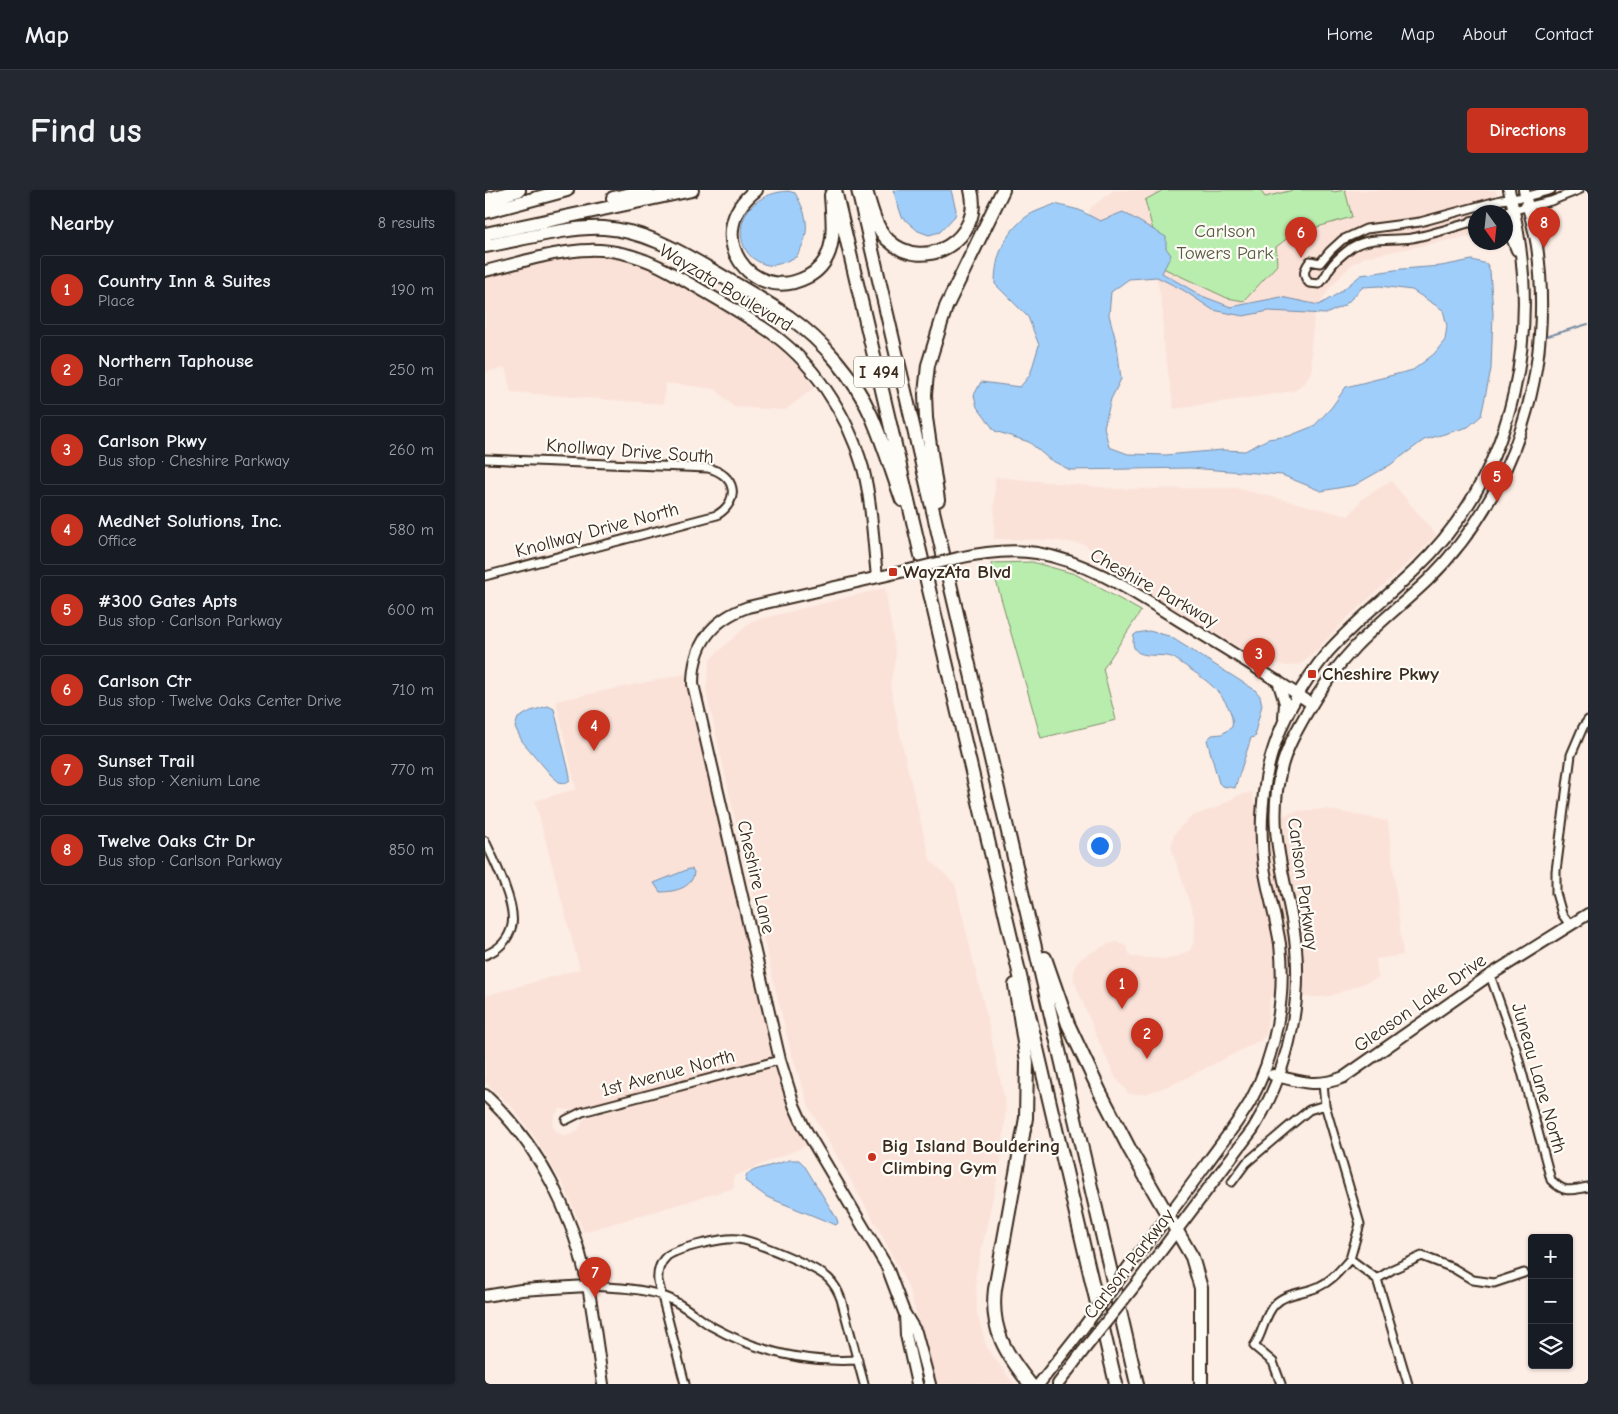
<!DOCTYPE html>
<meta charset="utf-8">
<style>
:root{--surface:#171b24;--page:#242831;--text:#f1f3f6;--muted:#9ea1a6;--line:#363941;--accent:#c8321e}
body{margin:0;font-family:"Comic Neue",sans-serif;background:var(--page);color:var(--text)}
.controls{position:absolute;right:15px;bottom:15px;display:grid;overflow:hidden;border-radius:5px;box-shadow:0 1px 4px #0004}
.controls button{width:45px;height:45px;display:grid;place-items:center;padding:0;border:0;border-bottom:1px solid var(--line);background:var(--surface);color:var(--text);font:25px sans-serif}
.compass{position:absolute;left:983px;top:15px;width:45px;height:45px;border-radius:50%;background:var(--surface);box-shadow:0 1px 4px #0004;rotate:165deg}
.you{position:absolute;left:614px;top:655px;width:18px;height:18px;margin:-12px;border:4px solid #fff;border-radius:50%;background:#1a73e8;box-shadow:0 0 0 8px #1a73e833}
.badge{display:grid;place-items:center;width:32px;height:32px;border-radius:50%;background:var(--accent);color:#fff;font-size:16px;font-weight:700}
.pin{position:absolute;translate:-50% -41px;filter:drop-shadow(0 1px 2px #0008)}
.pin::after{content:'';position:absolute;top:26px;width:18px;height:15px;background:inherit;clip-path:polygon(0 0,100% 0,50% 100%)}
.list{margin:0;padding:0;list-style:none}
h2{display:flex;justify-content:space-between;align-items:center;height:65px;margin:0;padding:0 20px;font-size:21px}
h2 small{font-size:16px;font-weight:400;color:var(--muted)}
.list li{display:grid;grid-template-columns:32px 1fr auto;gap:15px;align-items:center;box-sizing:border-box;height:70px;margin:0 10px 10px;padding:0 10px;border:1px solid var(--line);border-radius:5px}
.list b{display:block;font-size:19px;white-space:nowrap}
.list p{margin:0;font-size:16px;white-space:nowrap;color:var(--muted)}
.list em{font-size:16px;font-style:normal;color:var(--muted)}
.icon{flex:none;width:28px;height:28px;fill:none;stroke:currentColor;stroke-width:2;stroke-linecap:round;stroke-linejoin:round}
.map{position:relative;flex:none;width:1103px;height:1194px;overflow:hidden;border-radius:5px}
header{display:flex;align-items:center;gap:30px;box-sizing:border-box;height:70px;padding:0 25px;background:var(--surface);border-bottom:1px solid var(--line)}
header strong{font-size:24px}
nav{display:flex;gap:28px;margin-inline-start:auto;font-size:18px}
.intro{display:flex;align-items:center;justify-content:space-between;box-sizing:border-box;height:120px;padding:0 30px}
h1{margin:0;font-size:35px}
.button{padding:12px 22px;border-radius:5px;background:var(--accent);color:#fff;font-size:18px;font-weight:700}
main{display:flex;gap:30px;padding:0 30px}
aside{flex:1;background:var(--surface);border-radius:5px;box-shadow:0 1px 4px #0004}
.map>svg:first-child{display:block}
.built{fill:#fbe2d8}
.green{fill:#b9edae;stroke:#7a8c66}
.water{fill:#a0cefb;stroke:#788ca3;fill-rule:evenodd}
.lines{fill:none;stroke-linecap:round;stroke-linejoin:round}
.stream{stroke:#788ca3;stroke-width:2}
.street-casing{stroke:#3b2a1e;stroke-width:11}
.secondary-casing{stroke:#3b2a1e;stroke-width:14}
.highway-casing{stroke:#3b2a1e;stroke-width:16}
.street{stroke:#fdfcf7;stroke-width:7}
.secondary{stroke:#fdfcf7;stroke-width:10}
.highway{stroke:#fdfcf7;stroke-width:12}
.secondary-bridge-casing{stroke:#3b2a1e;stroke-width:14;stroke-linecap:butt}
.secondary-bridge{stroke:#fdfcf7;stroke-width:10}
.poi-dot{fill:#c8321e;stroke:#fdfcf7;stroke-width:2}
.labels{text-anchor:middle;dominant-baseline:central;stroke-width:4.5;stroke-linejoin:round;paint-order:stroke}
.shield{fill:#fdfcf7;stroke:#75695f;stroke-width:1}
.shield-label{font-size:18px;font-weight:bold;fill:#3b2a1e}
.park-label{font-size:19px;fill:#5a5b42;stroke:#fdfcf7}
.street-label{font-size:19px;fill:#3b2a1e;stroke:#fdfcf7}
.poi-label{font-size:19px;font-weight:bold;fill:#3b2a1e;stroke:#fdfcf7;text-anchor:start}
</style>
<header>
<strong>Map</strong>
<nav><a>Home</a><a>Map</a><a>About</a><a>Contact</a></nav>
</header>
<div class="intro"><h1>Find us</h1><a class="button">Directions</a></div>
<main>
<aside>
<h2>Nearby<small>8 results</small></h2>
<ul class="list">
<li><span class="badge">1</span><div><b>Country Inn &amp; Suites</b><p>Place</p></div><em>190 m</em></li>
<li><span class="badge">2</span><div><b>Northern Taphouse</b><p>Bar</p></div><em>250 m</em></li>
<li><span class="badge">3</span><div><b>Carlson Pkwy</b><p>Bus stop · Cheshire Parkway</p></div><em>260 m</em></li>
<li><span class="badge">4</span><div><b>MedNet Solutions, Inc.</b><p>Office</p></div><em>580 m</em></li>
<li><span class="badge">5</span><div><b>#300 Gates Apts</b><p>Bus stop · Carlson Parkway</p></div><em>600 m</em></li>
<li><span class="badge">6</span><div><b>Carlson Ctr</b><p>Bus stop · Twelve Oaks Center Drive</p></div><em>710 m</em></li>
<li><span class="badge">7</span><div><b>Sunset Trail</b><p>Bus stop · Xenium Lane</p></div><em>770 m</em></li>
<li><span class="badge">8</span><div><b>Twelve Oaks Ctr Dr</b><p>Bus stop · Carlson Parkway</p></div><em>850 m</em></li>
</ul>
</aside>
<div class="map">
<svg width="1103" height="1194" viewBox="0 0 1103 1194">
<rect width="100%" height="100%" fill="#fcede5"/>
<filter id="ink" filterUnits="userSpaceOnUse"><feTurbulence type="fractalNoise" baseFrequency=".02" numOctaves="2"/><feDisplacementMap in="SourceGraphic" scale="10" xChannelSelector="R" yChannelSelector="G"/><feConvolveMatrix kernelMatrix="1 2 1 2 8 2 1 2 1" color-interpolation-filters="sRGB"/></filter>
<g filter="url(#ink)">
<!-- built -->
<path class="built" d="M 629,0 L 1011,0 L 1015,22 L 991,22 L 990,45 L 880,67 L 867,74 L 844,99 L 829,124 L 826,159 L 827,179 L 821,191 L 809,201 L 689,219 L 678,150 L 678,123 L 673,93 L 667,78 L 602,32 L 605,18 Z
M 84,65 L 133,67 L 158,74 L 191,90 L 274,143 L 297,160 L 316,179 L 329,198 L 300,220 L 249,217 L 230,199 L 181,193 L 178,214 L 26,202 L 20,178 L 0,182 L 0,86 Z
M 510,287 L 634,299 L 751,298 L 864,326 L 877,309 L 906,291 L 951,345 L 935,362 L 859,431 L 826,466 L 815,474 L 802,476 L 772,468 L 629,383 L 615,371 L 608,361 L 599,354 L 565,350 L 509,349 Z
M 400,398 L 411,465 L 405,495 L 419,563 L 445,670 L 470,694 L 505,841 L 521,917 L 517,966 L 491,1085 L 492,1124 L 502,1158 L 529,1194 L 452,1194 L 424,1099 L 397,1045 L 325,919 L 305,859 L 258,664 L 221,500 L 225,469 L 267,431 Z
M 200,484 L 288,860 L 288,863 L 284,867 L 90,920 L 75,919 L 70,925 L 68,931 L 68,937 L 72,942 L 79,946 L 87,944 L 93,940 L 100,928 L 287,876 L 292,879 L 305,919 L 323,955 L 249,986 L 249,998 L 99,1042 L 79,996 L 51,949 L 28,918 L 0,892 L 0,806 L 95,779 L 50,611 L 91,599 L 71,511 Z
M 767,602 L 771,622 L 770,634 L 812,621 L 840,619 L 903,631 L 918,765 L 891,769 L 893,788 L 845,806 L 836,807 L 785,806 L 781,844 L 776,850 L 689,894 L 660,904 L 644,904 L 630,887 L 612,847 L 589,791 L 589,779 L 593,771 L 598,767 L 623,754 L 631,752 L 641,756 L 646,767 L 682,769 L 694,766 L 705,760 L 709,752 L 710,735 L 709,726 L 686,657 L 689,645 L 697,635 L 708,626 L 733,617 L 752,606 Z"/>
<!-- green -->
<path class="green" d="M 678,0 L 775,0 L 780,7 L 808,0 L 847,0 L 848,2 L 860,0 L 867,27 L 808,44 L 791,57 L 792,75 L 759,111 L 742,108 L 678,78 L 660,10 Z
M 547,372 L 590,384 L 656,421 L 618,479 L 631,530 L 556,548 L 506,373 Z"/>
<!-- water -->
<path class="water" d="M 408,0 L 466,0 L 471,20 L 470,26 L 455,42 L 444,45 L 433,41 L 417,27 Z
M 303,1 L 310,3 C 324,27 326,44 311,67 C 303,70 297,74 289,75 C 284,76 278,74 274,72 C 251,61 251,28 270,13 C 280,5 291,2 303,1 Z
M 570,14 L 594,20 L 615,31 L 638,22 L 681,47 L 681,58 L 686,65 L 677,83 L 717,106 L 746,117 L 796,107 L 834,115 L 854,103 L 876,85 L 917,79 L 956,76 L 987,70 L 1002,74 L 1005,81 L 1008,123 L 1006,179 L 996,226 L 983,237 L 939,250 L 905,275 L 870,295 L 836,301 L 797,285 L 705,278 L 585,280 L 564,269 L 544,252 L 510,241 L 492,217 L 489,205 L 496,192 L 535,197 L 545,185 L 554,155 L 543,127 L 510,94 C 510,67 519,44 541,27 C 549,21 561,18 570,14 ZM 672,87 L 698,100 L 728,120 L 758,126 L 784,121 L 841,124 L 860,115 L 878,97 L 895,96 L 927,100 L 958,120 L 962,136 L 960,150 L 949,164 L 928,180 L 861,197 L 846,218 L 829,236 L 804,246 L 783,249 L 760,261 L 737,260 L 681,265 L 643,264 L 624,257 L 619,237 L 626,209 L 636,189 L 632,155 L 624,125 L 626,102 L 644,89 Z
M 664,441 L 684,446 L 770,500 L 775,506 L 777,515 L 770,542 L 771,546 L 766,548 L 750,598 L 737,596 L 734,593 L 722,550 L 727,545 L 737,544 L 747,537 C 748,531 747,527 745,521 C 734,495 711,484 689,468 C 675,461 642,474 649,445 L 652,443 Z
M 63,516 L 69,519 L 85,586 L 85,590 L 80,593 L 74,592 L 66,585 L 37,551 L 30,537 L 33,528 L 46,521 Z
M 204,679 L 207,679 L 209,682 C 208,698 189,702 175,702 L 169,693 Z
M 305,970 L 314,970 L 319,975 L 352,1029 L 353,1033 L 351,1035 L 282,1007 L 260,991 L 262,984 L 270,980 Z"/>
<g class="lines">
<!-- stream -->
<path class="stream" d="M 1063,146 L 1103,134"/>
<defs>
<path id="street" d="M 1020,22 L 1066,11 L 1094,0
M 990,31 C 969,37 948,44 927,48 C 906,51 886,46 867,57 C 859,63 850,70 845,78 C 841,84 840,89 834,94 L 824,93 C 817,85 819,79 825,71 L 835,73 L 845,61 L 857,50 L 881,39 L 935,32 L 1016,10 L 1040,7 L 1066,0
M 0,269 L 223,278 C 251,285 256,310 232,325 L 0,386
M 0,651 C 9,670 31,714 27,735 C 24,750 13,760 0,765
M 1085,735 L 1077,724 L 1071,703 L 1071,681 L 1086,565 L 1098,537 L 1103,530
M 1005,785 L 1030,856 L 1066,990 C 1080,1004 1086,1000 1103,997
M 838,894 L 840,915 L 875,1034 L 865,1069 L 892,1089 L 923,1194
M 81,930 L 97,922 L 295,870
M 747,992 L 761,973 L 802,938 L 824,920 L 840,915
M 892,1089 L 908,1079 L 937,1066 L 968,1078 L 988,1090 L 1009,1093 L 1039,1083
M 102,1096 C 124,1097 158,1098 178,1106 C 196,1112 210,1126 226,1136 C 272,1162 320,1173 373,1170
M 200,1194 L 173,1091 C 172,1082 175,1072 182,1066 C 193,1058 239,1047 253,1049 C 270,1051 332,1077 344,1089 C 350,1095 353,1101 356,1109 L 379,1194
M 796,1194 L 788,1172 L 769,1156 C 778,1144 779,1125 790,1114 C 801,1103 819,1103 833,1097 C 847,1091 855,1080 865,1069"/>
<path id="secondary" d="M 987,32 L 991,32
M 1021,39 L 1027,48 L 1032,60
M 0,81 C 71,64 115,43 185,82 C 216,100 249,118 279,138 C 328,170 362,223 378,278 C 387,313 388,351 392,387
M 473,368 C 500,362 526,359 552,363 C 605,372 651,404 695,431 C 740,458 784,485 827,514
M 420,381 L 263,417 C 226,430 208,455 208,494 L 295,870 L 309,915 L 319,937 L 402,1077 L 419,1122 L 431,1142 L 445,1194
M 793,491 L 800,513 L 799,528
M 788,885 C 815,892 832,898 859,887 L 1002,787 L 1103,724
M 0,905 C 55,955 88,1025 103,1096 C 109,1129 113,1162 118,1194
M 647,1072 C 672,1041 696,1009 720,976 C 735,955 752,934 765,912 C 791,865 801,807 795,754 C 791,728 783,703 779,677 C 774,642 777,591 789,557 C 800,524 820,490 842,463 C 868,433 901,408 930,380 C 1033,281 1059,135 1024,0
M 652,1093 L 768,939 C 805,879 820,805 808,735 C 798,678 781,634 797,576 C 802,557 812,540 821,524 C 835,500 851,477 870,457 C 893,433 919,413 943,390 C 1032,301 1069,179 1052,56 C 1049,37 1043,19 1039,0
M 0,1106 L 36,1100 L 102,1096
M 420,1125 L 421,1145 L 432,1194
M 554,1194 L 595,1142
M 573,1194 L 598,1161"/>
<path id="highway" d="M 271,0 C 215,43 266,116 322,87 C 332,82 340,73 344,62 C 350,44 347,24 346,5
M 350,0 L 631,1194
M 373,0 L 652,1194
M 381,1 C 386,17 390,37 403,50 C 440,85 499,48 486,0
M 128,8 L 162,0
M 0,10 L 34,0
M 0,22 L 82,0
M 0,44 L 207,0
M 0,56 C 35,50 84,36 119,38 C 161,41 194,61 230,82 C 255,97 281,111 304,127 C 338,151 369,187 386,225 C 398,252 407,282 417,310
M 453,310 L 441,228 L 440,204 L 443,175 L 461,117 L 518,0
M 560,768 L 583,834 L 615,902 L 645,960 L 707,1067 L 716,1098 L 716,1194
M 530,795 L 542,872 L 541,928 L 510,1099 C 505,1140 521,1164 545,1194"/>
</defs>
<!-- street casing -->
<use href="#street" class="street-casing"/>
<!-- secondary casing -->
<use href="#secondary" class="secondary-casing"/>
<!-- highway casing -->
<use href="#highway" class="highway-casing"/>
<!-- street -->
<use href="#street" class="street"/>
<!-- secondary -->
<use href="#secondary" class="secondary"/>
<!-- highway -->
<use href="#highway" class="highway"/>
<defs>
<path id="secondary-bridge" d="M 420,381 L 473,368
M 595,1142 L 647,1072
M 598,1161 L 652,1093"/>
</defs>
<!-- secondary-bridge casing -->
<use href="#secondary-bridge" class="secondary-bridge-casing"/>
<!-- secondary-bridge -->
<use href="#secondary-bridge" class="secondary-bridge"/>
</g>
</g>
<!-- markers -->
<g class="poi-dot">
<rect x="403" y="377" width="10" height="10" rx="2.5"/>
<rect x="822" y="479" width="10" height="10" rx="2.5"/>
<circle cx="387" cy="967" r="5"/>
</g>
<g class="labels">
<!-- shield labels -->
<rect class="shield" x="369" y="166.5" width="50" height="31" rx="4"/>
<g class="shield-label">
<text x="394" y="182">I 494</text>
</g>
<!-- park labels -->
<g class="park-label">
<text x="740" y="41">Carlson<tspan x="740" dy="22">Towers Park</tspan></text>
</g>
<!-- street labels -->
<g class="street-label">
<text transform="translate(241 98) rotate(31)">Wayzata Boulevard</text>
<text transform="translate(145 261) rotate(4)">Knollway Drive South</text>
<text transform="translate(112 340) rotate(-15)">Knollway Drive North</text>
<text transform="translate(669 398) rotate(29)">Cheshire Parkway</text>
<text transform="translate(271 687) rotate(77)">Cheshire Lane</text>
<text transform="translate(818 694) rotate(82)">Carlson Parkway</text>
<text transform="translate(935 813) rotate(-35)">Gleason Lake Drive</text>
<text transform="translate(183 883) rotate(-15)">1st Avenue North</text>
<text transform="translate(1054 888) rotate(74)">Juneau Lane North</text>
<text transform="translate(644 1074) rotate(-52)">Carlson Parkway</text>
</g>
<!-- poi labels -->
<g class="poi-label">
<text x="418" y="382">WayzAta Blvd</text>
<text x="837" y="484">Cheshire Pkwy</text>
<text x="397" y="956">Big Island Bouldering<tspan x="397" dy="22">Climbing Gym</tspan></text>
</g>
</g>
</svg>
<div class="controls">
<button>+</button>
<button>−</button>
<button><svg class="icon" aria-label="layers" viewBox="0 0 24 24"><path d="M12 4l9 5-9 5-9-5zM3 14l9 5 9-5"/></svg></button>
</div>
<svg class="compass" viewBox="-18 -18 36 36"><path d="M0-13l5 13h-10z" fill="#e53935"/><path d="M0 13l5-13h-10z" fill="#9ea1a6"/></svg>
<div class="you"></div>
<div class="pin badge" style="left:637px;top:819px">1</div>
<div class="pin badge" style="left:662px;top:869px">2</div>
<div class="pin badge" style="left:774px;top:489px">3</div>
<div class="pin badge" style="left:109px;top:561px">4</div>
<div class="pin badge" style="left:1012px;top:312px">5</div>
<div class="pin badge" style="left:816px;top:68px">6</div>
<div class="pin badge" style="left:110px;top:1108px">7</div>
<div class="pin badge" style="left:1059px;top:58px">8</div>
</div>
</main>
